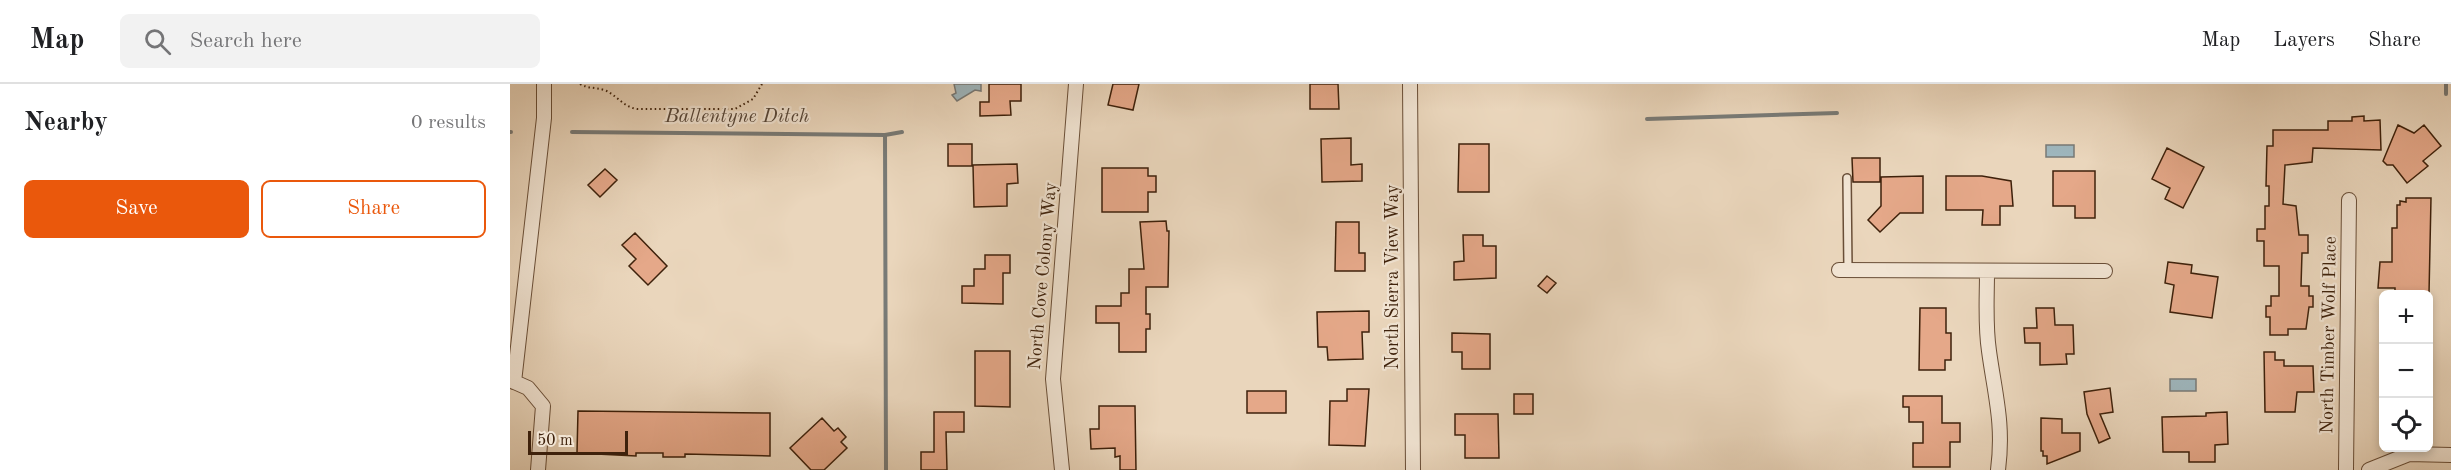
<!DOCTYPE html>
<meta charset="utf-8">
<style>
:root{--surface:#fff;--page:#f2f2f2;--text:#202124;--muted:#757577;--line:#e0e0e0;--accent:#ea580c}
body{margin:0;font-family:"Old Standard TT",serif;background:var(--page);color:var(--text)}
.controls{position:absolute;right:18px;bottom:18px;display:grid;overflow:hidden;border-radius:9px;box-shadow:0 3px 9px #0003}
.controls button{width:54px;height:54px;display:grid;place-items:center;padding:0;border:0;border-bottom:2px solid var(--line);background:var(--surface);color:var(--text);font:30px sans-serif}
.scale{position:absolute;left:18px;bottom:15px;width:100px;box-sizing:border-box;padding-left:6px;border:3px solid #3e210b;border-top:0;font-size:16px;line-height:21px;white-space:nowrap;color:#3e210b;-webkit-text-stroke:4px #f1e4d3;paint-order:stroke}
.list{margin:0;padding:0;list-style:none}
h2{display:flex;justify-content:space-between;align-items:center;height:78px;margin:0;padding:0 24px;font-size:26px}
h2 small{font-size:20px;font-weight:400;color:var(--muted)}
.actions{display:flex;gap:12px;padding:18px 24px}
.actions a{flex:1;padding:14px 0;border:2px solid var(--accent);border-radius:9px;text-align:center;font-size:21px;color:var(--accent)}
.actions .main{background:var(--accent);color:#fff}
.icon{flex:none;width:33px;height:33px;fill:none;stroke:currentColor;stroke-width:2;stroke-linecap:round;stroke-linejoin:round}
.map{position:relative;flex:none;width:1941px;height:386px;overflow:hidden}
header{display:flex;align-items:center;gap:36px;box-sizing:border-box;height:84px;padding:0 30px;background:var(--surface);border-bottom:2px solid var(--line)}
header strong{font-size:28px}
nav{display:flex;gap:33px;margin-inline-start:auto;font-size:21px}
.search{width:420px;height:54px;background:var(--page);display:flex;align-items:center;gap:15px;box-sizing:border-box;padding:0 21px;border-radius:9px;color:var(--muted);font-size:22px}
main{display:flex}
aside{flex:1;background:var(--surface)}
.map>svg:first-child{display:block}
.water{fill:#9eb6bd;stroke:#787a76;stroke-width:1.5}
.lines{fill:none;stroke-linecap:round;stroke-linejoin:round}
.stream{stroke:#787a76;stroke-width:4}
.building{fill:#e5a889;stroke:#3e210b;stroke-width:1.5}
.lane-casing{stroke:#694e37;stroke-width:10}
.street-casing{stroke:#694e37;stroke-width:16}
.path{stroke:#3e210b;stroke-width:2;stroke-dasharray:1.5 3;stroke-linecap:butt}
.lane{stroke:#f1e4d3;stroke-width:7}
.street{stroke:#f1e4d3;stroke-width:14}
.labels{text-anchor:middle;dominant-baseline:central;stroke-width:4.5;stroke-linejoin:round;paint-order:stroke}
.street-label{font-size:18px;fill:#3e210b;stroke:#f1e4d3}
.water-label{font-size:20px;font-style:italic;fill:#564638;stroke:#f1e4d3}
</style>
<header>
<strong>Map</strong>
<div class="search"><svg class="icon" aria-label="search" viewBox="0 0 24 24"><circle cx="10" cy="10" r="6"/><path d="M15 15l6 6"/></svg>Search here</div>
<nav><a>Map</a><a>Layers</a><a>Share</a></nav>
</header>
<main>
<aside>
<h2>Nearby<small>0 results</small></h2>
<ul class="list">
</ul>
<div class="actions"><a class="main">Save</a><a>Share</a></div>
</aside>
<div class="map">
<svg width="1941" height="386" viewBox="0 0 1941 386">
<rect width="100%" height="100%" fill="#ead6bc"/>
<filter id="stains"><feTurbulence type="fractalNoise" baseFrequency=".00333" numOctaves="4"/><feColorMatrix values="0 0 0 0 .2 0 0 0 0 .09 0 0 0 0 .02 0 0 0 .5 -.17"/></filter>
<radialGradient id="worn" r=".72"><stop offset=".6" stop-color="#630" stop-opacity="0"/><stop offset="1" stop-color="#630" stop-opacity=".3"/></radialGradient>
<!-- water -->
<path class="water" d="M 444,0 L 471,0 L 471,7 L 465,6 L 447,17 L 442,11 L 446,9 Z
M 1536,61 L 1564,61 L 1564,73 L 1536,73 Z
M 1660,295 L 1686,295 L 1686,307 L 1660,307 Z"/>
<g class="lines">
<!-- stream -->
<path class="stream" d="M 1936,10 L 1936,0
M 1137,35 L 1327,29
M 0,48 L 1,48
M 62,48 L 375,51 L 392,48
M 375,51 L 376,386"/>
</g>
<!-- building -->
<path class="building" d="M 479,0 L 511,0 L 511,17 L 500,17 L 501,31 L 470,32 L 470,18 L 479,18 Z
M 603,0 L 629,0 L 623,26 L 598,21 Z
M 800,0 L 828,0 L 829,25 L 800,25 Z
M 1854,32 L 1854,37 L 1870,36 L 1871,66 L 1803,64 L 1802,78 L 1775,81 L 1773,120 L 1786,122 L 1789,151 L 1798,151 L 1798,169 L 1792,169 L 1791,202 L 1799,202 L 1799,212 L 1803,212 L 1803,223 L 1799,223 L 1796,245 L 1778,245 L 1778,251 L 1760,251 L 1760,233 L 1756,233 L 1756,222 L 1761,222 L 1761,212 L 1769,212 L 1769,182 L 1754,182 L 1754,157 L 1747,157 L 1747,145 L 1755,145 L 1755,122 L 1759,122 L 1759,102 L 1756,102 L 1757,62 L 1763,62 L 1763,46 L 1818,46 L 1818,37 L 1842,37 L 1842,33 Z
M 1888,41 L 1904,49 L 1914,41 L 1931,62 L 1913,77 L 1918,82 L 1897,99 L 1883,81 L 1877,81 L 1873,77 Z
M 841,54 L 841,81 L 852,80 L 852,97 L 812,98 L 811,55 Z
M 438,60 L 462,60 L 462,82 L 438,82 Z
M 949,60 L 979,60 L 979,108 L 948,108 Z
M 1657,64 L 1694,83 L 1673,124 L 1655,115 L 1660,104 L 1642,95 Z
M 1342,74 L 1370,74 L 1370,98 L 1343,98 Z
M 507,80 L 508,99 L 497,100 L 497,122 L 464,123 L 463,81 Z
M 592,84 L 638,84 L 638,92 L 646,92 L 646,108 L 638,108 L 638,128 L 592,128 Z
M 95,85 L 107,96 L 90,113 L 78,101 Z
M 1543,87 L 1585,87 L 1585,134 L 1565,134 L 1565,122 L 1543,122 Z
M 1413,92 L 1413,129 L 1390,129 L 1370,148 L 1358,136 L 1371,122 L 1371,93 Z
M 1436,92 L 1472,92 L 1501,97 L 1503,122 L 1490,122 L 1490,141 L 1472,141 L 1473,126 L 1436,126 Z
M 1896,114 L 1921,114 L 1919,210 L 1885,210 L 1885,204 L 1868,204 L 1870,178 L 1882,178 L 1882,144 L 1887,144 L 1887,121 L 1890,121 L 1890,117 L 1896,118 Z
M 656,137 L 657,147 L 659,147 L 658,203 L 636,203 L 636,230 L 640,230 L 640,245 L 636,245 L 636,268 L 609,268 L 609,239 L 586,239 L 586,222 L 611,222 L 611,209 L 619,209 L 619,185 L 634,185 L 630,138 Z
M 826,138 L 849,138 L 849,169 L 855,169 L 855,187 L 825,187 Z
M 125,149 L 157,182 L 138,201 L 119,182 L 126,175 L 112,161 Z
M 953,151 L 973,151 L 973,162 L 986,162 L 986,194 L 944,196 L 944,178 L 954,177 Z
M 475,171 L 500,171 L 500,189 L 493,189 L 493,220 L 452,219 L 452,202 L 464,202 L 464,185 L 475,185 Z
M 1658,178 L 1682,181 L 1681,189 L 1708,193 L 1702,234 L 1660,228 L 1664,201 L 1655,199 Z
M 1037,192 L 1046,199 L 1037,209 L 1028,202 Z
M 1410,224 L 1436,224 L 1436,249 L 1441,249 L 1441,276 L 1435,276 L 1435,286 L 1409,286 Z
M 1526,224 L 1544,224 L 1545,241 L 1563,241 L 1564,270 L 1556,270 L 1557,280 L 1530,281 L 1530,259 L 1515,259 L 1514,244 L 1527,244 Z
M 859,227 L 859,248 L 852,248 L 853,275 L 818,276 L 817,263 L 808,263 L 807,228 Z
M 942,249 L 980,250 L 980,285 L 952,285 L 952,268 L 942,268 Z
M 465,267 L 500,267 L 500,323 L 465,322 Z
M 1754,268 L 1765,268 L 1765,276 L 1774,276 L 1774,282 L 1803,282 L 1804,308 L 1787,308 L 1785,328 L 1755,328 Z
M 1600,304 L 1603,328 L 1590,330 L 1600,354 L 1589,359 L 1577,330 L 1574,308 Z
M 837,305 L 859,305 L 855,362 L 819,361 L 820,317 L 837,317 Z
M 737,307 L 776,307 L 776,329 L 737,329 Z
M 1004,310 L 1023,310 L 1023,330 L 1004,330 Z
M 1393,312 L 1432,312 L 1432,339 L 1450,339 L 1450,358 L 1440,358 L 1440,383 L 1403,383 L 1403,359 L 1413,359 L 1413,338 L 1399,338 L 1399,323 L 1393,323 Z
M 589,322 L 625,322 L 626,386 L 610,386 L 610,372 L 605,373 L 605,364 L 581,365 L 580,345 L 589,345 Z
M 68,327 L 260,329 L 260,372 L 175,370 L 175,373 L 153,373 L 153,369 L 126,369 L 126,372 L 67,369 Z
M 424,328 L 454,328 L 454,348 L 436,348 L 437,386 L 411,386 L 411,368 L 424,368 Z
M 1717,328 L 1718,360 L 1705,361 L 1705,378 L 1679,378 L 1679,368 L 1653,368 L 1652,333 L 1696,332 L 1696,329 Z
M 945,330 L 988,330 L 989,374 L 955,374 L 955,351 L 945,351 Z
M 312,334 L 324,347 L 328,344 L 336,353 L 331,358 L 337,364 L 314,386 L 301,386 L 280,364 Z
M 1531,334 L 1552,335 L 1552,349 L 1570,349 L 1570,367 L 1537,380 L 1537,372 L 1533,372 L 1533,367 L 1531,367 Z"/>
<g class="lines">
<defs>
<path id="lane" d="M 1337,94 L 1338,186"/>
<path id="street" d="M 900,0 L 903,386
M 1329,186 L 1595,187
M 1477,188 C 1477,214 1475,241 1479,267 C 1485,311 1494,340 1488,386
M 0,296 L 18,304 L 33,322 L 28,386
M 4,298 L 34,34 L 34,0
M 552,386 L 543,295 L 566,0
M 1836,386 L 1839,116
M 1859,386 L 1899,370 L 1941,371"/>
</defs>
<!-- lane casing -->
<use href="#lane" class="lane-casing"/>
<!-- street casing -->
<use href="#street" class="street-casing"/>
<!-- path -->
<path class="path" d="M 70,0 C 79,5 85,3 94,6 C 106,10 113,23 127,25 L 225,25 L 243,15 L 252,0"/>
<!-- lane -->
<use href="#lane" class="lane"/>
<!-- street -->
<use href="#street" class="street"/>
</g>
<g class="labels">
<!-- street labels -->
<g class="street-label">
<text transform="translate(533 192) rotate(-85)">North Cove Colony Way</text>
<text transform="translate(883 193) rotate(-90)">North Sierra View Way</text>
<text transform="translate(1819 251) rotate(-89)">North Timber Wolf Place</text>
</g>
<!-- water labels -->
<g class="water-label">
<text x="227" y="33">Ballentyne Ditch</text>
</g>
</g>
<rect width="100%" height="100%" filter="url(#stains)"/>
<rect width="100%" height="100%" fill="url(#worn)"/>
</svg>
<div class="controls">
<button>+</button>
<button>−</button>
<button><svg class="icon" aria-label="locate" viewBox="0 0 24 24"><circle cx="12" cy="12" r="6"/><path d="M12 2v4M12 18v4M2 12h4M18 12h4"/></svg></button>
</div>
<div class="scale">50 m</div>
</div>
</main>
